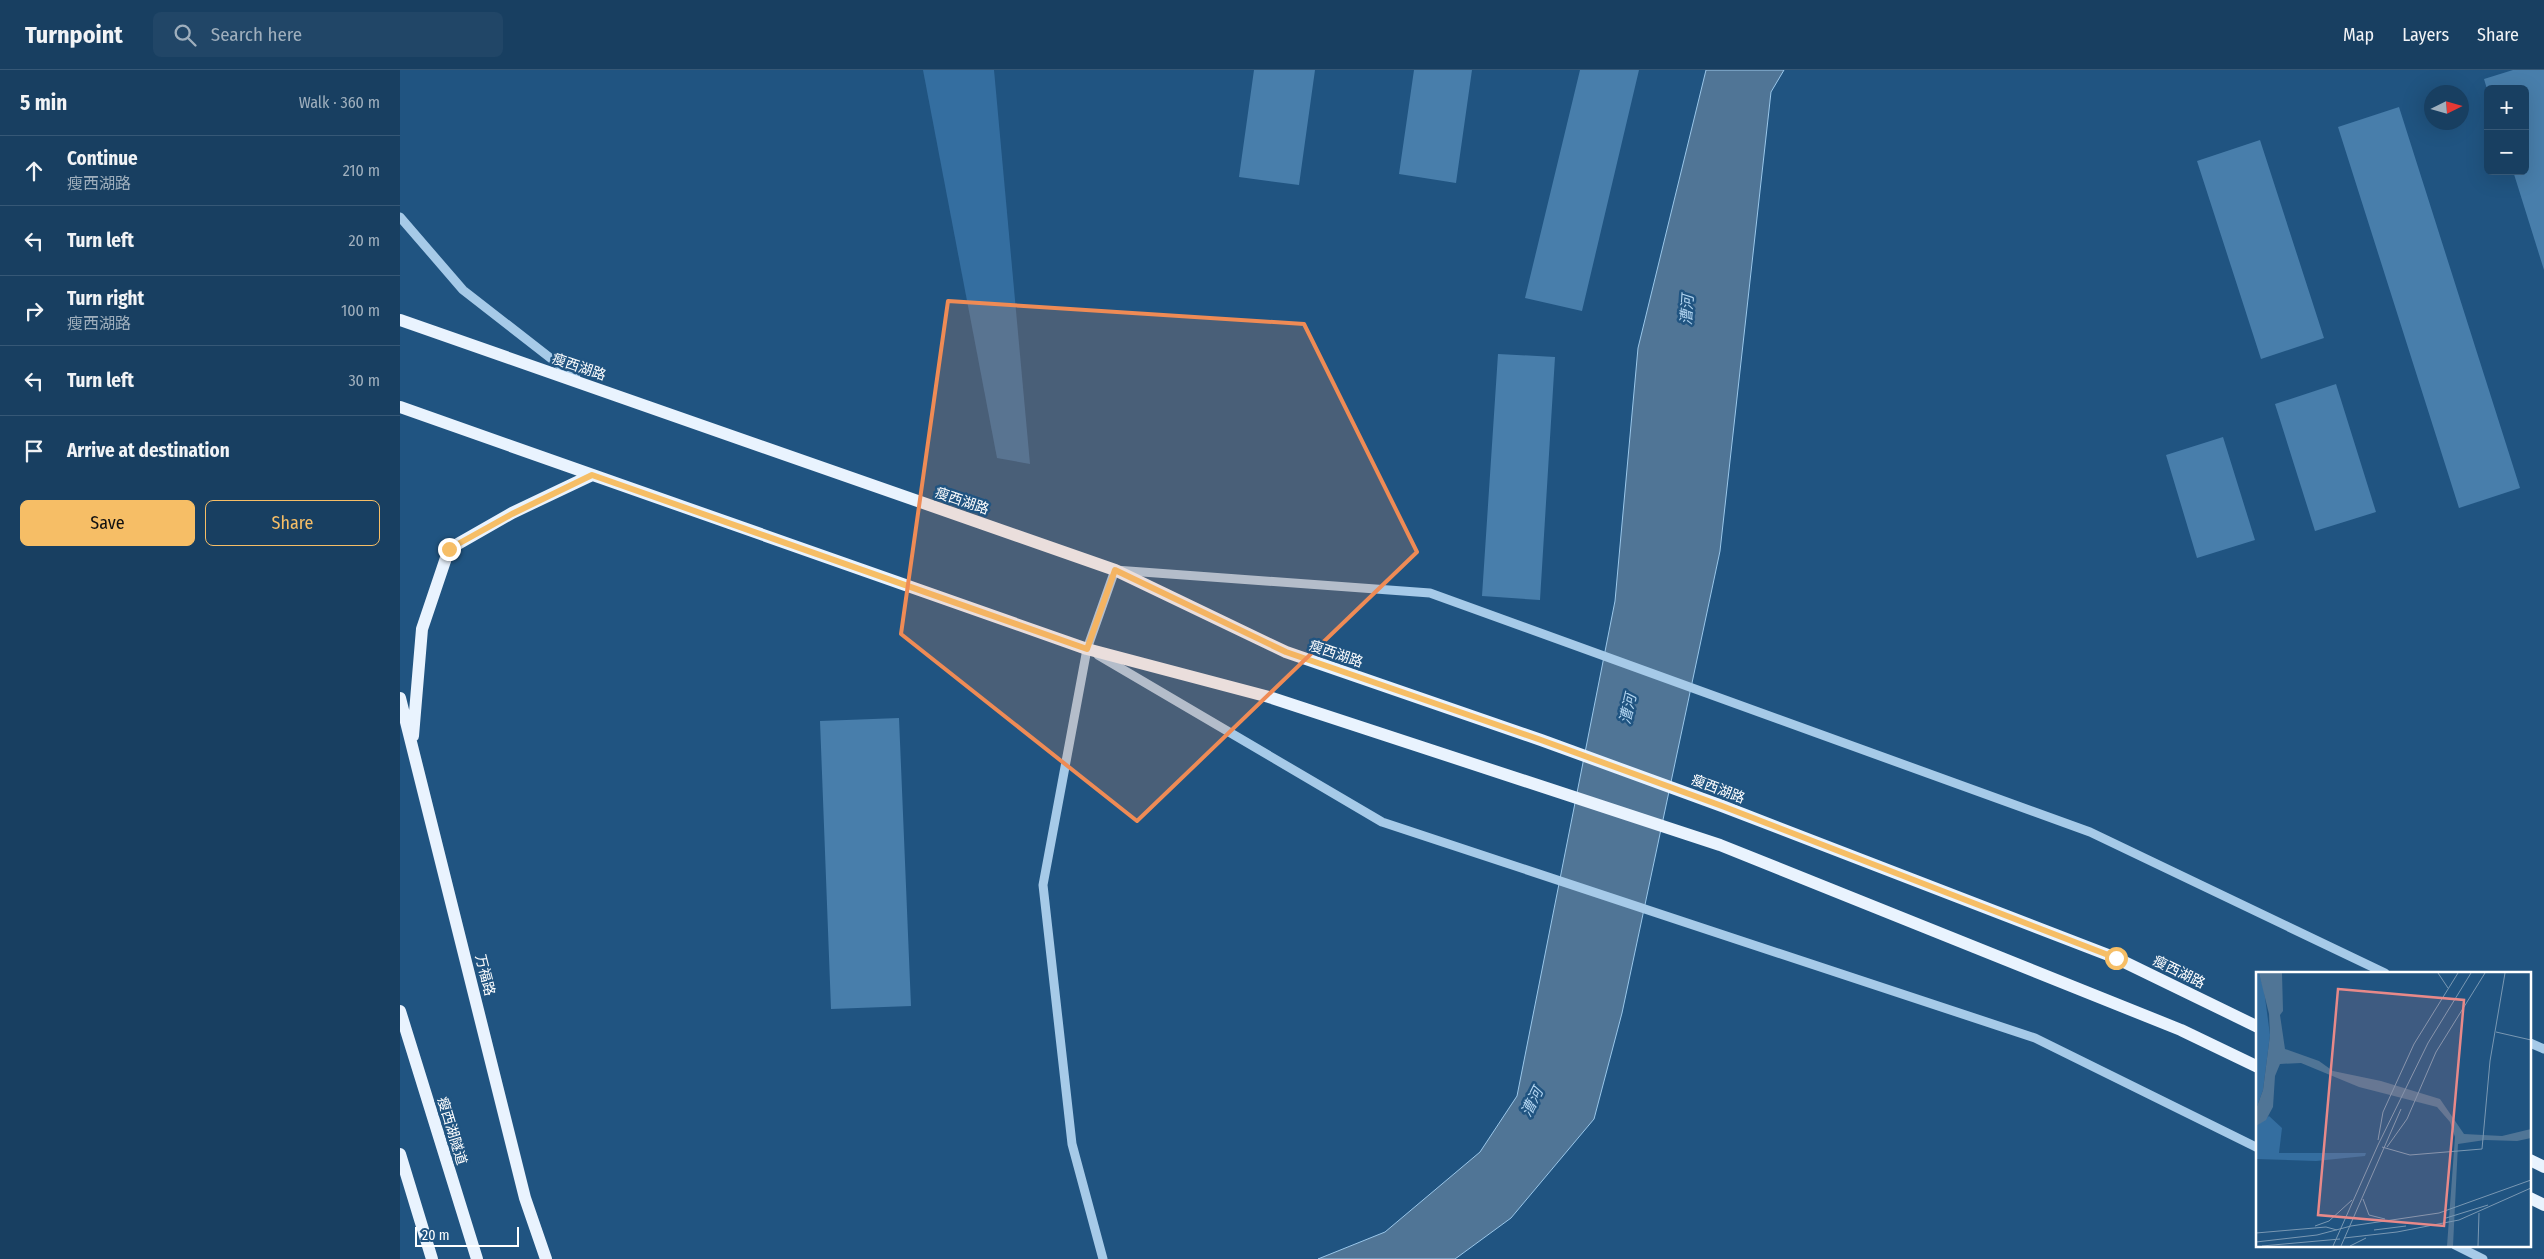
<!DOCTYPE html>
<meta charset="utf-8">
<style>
:root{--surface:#183f61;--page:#214667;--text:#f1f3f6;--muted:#9fafbd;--line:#365876;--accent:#f6be66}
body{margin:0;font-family:"Fira Sans Condensed","Noto Sans SC",sans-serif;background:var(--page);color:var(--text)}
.controls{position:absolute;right:15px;top:15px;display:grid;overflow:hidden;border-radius:8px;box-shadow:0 5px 20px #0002}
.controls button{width:45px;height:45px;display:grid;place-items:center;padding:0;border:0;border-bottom:1px solid var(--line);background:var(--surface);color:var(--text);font:25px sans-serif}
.compass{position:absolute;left:2024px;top:15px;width:45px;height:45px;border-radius:50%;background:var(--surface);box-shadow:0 5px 20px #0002;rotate:85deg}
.scale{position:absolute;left:15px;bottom:12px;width:104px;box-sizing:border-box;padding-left:5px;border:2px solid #fff;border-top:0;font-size:14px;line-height:18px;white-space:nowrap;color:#fff;-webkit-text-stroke:4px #205481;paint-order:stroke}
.stop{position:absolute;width:15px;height:15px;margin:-11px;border:4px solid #f6be66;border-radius:50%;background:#fff}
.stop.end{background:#f6be66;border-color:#fff;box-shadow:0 1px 5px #0008}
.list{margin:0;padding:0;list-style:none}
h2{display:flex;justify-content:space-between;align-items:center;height:65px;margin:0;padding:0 20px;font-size:21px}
h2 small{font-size:16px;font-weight:400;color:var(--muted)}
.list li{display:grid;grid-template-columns:32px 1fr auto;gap:15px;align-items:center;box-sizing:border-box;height:70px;padding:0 20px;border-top:1px solid var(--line)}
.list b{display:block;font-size:19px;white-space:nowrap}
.list p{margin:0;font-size:16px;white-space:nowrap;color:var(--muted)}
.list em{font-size:16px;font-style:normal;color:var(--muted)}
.actions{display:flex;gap:10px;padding:15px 20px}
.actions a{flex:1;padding:11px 0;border:1px solid var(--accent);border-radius:8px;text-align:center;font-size:18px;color:var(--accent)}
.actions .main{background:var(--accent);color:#111}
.icon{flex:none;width:28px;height:28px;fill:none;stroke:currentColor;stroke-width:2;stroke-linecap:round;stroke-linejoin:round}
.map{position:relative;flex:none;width:2144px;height:1189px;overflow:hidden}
header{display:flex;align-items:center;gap:30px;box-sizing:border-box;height:70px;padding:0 25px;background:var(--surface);border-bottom:1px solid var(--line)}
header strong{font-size:24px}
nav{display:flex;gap:28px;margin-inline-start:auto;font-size:18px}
.search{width:350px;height:45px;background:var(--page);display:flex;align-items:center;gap:12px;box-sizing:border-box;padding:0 18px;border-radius:8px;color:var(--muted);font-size:19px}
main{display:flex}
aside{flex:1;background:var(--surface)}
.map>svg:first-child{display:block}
.green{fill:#346ea0}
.water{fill:#507596;stroke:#9ac7ea}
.building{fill:#487eab}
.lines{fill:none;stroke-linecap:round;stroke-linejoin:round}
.minor{stroke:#a6cae8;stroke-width:9}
.major{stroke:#e9f3fe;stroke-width:12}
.route{stroke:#f6be66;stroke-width:6}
.marked{fill:#ef8b55;fill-opacity:0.2;stroke:#ef8b55;stroke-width:4;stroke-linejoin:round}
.labels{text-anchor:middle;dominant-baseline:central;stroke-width:5;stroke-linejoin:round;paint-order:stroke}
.street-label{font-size:14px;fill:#fff;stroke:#205481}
.water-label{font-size:15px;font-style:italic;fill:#b1d4f0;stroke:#205481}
.inset-road{fill:none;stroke:#7998b3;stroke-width:1}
.view{fill:#e88989;fill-opacity:0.15;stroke:#e88989;stroke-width:2.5}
.inset-edge{fill:none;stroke:#fff;stroke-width:2.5}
</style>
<header>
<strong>Turnpoint</strong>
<div class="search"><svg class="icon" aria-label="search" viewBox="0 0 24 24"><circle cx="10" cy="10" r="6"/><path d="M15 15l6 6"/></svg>Search here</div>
<nav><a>Map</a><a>Layers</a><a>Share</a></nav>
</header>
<main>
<aside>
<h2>5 min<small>Walk · 360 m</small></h2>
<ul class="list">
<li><svg class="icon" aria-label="ahead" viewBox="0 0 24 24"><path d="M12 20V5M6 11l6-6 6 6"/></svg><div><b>Continue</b><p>瘦西湖路</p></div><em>210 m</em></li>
<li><svg class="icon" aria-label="left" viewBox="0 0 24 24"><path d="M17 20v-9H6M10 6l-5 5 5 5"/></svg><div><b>Turn left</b></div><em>20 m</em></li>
<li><svg class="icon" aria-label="right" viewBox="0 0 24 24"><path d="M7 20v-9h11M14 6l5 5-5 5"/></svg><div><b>Turn right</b><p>瘦西湖路</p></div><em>100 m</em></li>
<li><svg class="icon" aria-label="left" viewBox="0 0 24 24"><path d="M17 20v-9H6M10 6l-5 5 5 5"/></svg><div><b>Turn left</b></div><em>30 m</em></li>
<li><svg class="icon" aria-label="arrive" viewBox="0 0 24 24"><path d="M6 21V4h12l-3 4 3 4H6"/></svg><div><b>Arrive at destination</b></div></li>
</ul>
<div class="actions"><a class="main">Save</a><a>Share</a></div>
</aside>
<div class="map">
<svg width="2144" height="1189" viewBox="0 0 2144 1189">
<rect width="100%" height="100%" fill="#205481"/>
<!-- green -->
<path class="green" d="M 523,0 L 594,0 L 630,394 L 597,388 Z"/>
<!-- water -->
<path class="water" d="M 1306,0 L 1384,0 L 1371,22 L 1320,481 L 1222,943 L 1194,1049 L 1111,1148 L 1055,1189 L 918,1189 L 985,1162 L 1080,1082 L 1117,1026 L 1215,531 L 1238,278 Z"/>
<!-- building -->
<path class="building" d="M 854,0 L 915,0 L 899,115 L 839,107 Z
M 1014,0 L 1072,0 L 1056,113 L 999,104 Z
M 1180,0 L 1239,0 L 1182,241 L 1125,228 Z
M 2113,0 L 2144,0 L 2144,200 L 2113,101 L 2125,101 L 2125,19 L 2087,19 L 2084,9 Z
M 1999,37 L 2120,418 L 2059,438 L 1938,57 Z
M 1860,70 L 1924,268 L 1861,289 L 1797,91 Z
M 1098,284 L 1155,287 L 1140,530 L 1082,526 Z
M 1936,314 L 1976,442 L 1915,461 L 1875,334 Z
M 1823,367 L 1855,470 L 1797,488 L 1766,385 Z
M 499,648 L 511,936 L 431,939 L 420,651 Z"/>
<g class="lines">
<!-- minor -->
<path class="minor" d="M 0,147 L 63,220 L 176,308
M 698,585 L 982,752 L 1635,968 L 1858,1078
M 2130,973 L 2144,979
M 2055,1175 L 2083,1189
M 703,1189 L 672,1074 L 643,815 L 687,579 L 715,500 L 1030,523 L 1690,762 L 1985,903"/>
<!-- major -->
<path class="major" d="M 0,250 L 715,500 L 886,582 L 1141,670 L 1322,736 L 1716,888 L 1858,957
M 0,337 L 687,579 L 869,627 L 1320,775 L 1781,960 L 1858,997
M 0,628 L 125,1128 L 146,1189
M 13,666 L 22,559 L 49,479 L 112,443 L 192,405
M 0,941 L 77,1189
M 0,1084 L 32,1189
M 2130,1090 L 2144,1097
M 2130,1128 L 2144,1135"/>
</g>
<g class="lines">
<!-- route -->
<path class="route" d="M 49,479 L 112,444 L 192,405 L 687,579 L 715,500 L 886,582 L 1141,670 L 1322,736 L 1716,888"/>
</g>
<!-- marked area -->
<path class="marked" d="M 548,231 L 904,254 L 1017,482 L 737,751 L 501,564 Z"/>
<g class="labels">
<!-- street labels -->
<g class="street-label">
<text transform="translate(179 297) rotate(19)">瘦西湖路</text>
<text transform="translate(562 431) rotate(19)">瘦西湖路</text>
<text transform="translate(936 584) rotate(19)">瘦西湖路</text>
<text transform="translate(1318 719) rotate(21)">瘦西湖路</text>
<text transform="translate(1779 902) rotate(26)">瘦西湖路</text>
<text transform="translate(85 905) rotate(76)">万福路</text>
<text transform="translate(52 1061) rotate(73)">瘦西湖隧道</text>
</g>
<!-- water labels -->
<g class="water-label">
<text transform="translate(1287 240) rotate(-86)">漕河</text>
<text transform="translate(1228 639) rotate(-77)">漕河</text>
<text transform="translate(1132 1032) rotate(-63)">漕河</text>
</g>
</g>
<!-- overview -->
<g transform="translate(1856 902)">
<rect width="275" height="275" fill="#205481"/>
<path d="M 0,1 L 3,1 L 8,18 L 14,63 L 7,118 L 0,137 ZM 13,144 L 26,156 L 23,181 L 110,181 L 109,184 L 60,189 L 0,187 L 0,154 Z" fill="#346ea0"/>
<path d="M 3,1 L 26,1 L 27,39 L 24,43 L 29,77 L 63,89 L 77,99 L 125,109 L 184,127 L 208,162 L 246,164 L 275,157 L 275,166 L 261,169 L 229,168 L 202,172 L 197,274 L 191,274 L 199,165 L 194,150 L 181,135 L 103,115 L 45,91 L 24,92 L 19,104 L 17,135 L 10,148 L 0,154 L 0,137 L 7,118 L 14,63 L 13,42 Z" fill="#507596"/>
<path class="inset-road" d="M 182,1 L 192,16M 240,60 L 275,68M 122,168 L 127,140 L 158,72 L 202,1M 126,175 L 154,183 L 226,177 L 234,89 L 249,1M 131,175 L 151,147 L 180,80 L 229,1M 107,227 L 113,243 L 129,247M 190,246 L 232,233M 59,254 L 73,249 L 96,228M 118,258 L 150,254M 0,261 L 70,255 L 81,258M 88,266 L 141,260 L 203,248 L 275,216M 0,270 L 61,263 L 95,254 L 183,241 L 275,208M 6,274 L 84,267M 77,274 L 122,173 L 172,71 L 215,1M 85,274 L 145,137M 94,274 L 110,266M 222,274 L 223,241"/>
<path class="view" d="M 82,17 L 208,28 L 188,254 L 62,243 Z"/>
<rect width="275" height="275" class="inset-edge"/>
</g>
</svg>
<div class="controls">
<button>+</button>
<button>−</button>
</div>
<svg class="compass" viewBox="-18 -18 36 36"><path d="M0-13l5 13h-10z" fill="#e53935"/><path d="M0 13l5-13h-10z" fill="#9fafbd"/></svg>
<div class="scale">20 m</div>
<div class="stop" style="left:1716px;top:888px"></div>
<div class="stop end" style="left:49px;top:479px"></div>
</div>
</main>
